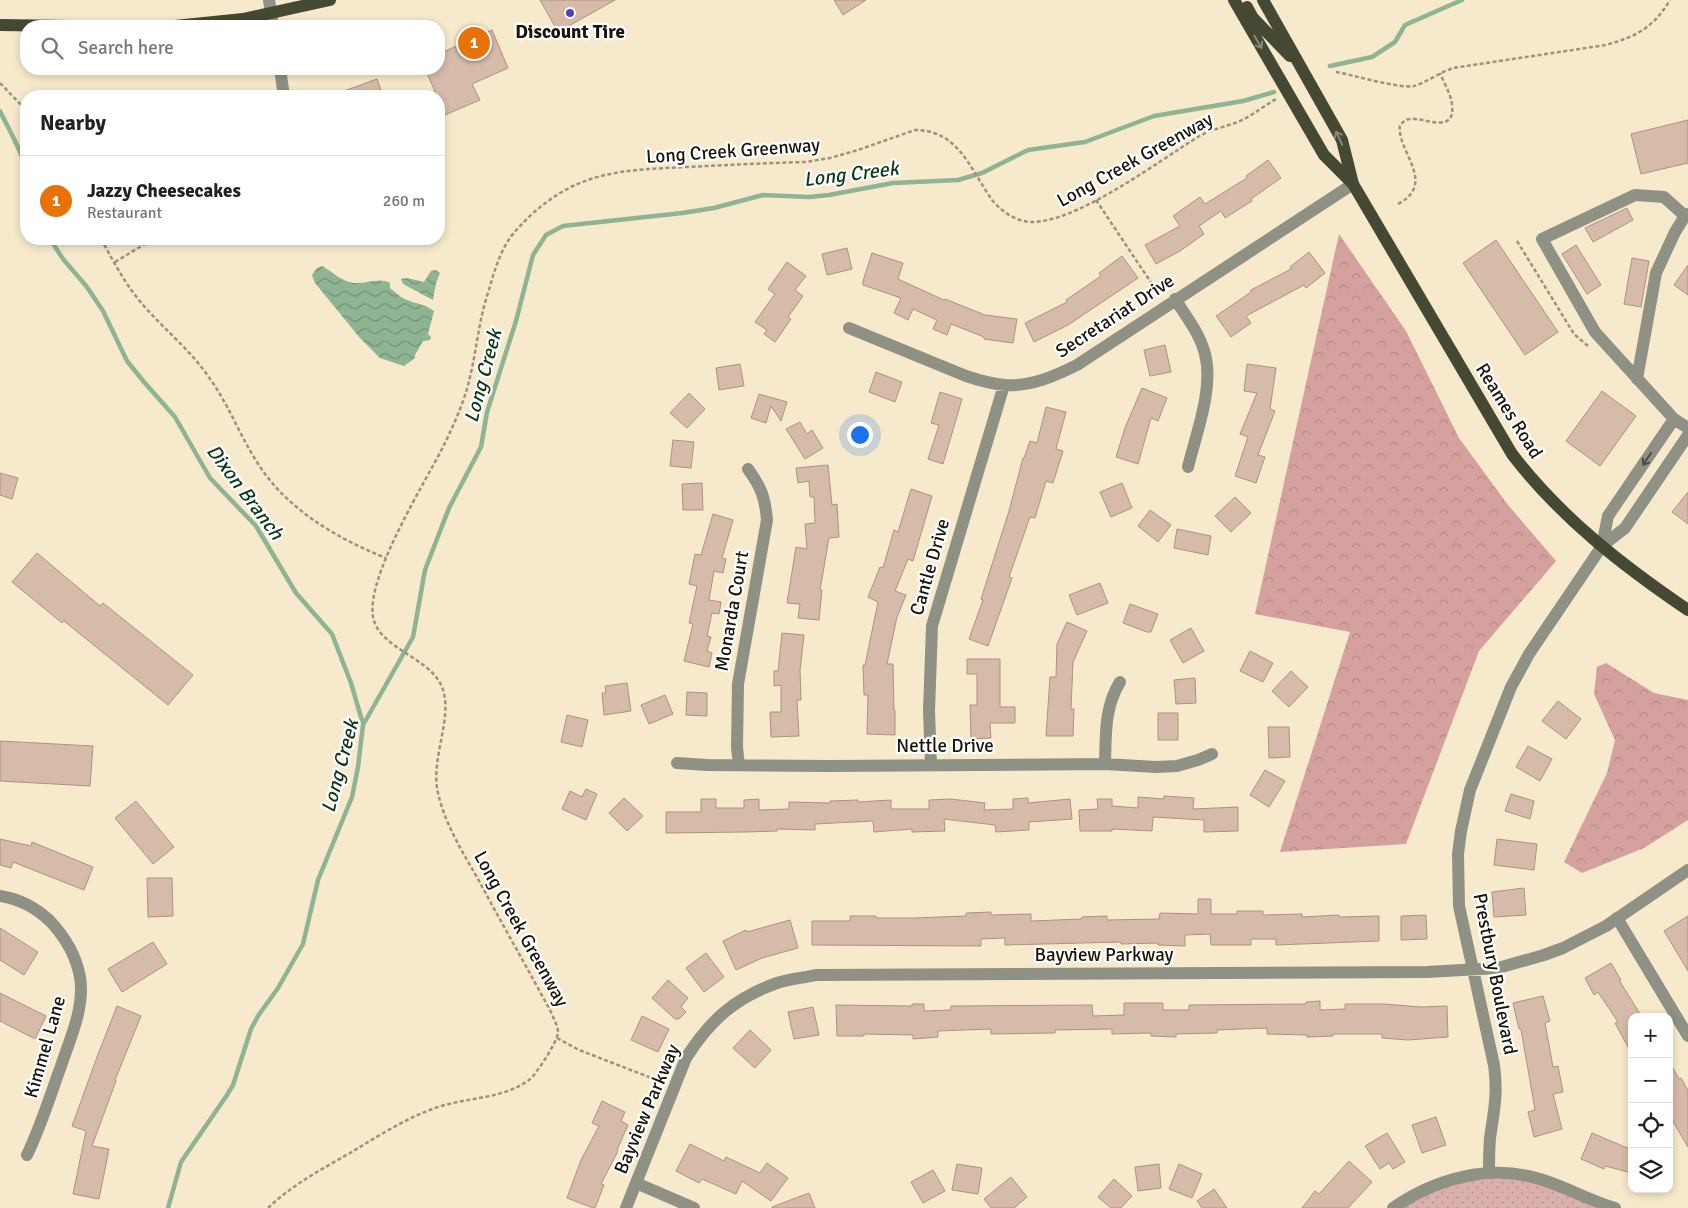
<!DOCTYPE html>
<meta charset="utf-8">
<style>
:root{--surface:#fff;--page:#f2f2f2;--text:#222;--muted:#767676;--line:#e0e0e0;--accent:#111827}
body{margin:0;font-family:Signika,sans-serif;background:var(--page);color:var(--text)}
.controls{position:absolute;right:15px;bottom:15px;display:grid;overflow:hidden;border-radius:10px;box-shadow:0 2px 8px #0003}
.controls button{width:45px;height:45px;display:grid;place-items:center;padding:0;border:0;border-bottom:1px solid var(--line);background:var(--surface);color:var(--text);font:25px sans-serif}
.you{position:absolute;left:859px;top:434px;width:18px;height:18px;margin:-12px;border:4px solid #fff;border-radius:50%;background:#1a73e8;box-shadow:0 0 0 8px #1a73e833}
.badge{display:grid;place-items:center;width:32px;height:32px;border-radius:50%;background:var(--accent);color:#fff;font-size:16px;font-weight:700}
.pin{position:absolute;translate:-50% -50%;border:2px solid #fff;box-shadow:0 1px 5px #0006}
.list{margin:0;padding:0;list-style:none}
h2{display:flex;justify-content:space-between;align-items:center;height:65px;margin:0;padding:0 20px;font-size:21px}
h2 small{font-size:16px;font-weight:400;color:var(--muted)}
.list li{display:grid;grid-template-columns:32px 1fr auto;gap:15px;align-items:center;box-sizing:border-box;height:90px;padding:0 20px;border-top:1px solid var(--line)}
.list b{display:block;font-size:19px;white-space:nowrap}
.list p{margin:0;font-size:16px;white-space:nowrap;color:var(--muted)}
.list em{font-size:16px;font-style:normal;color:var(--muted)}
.icon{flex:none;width:28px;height:28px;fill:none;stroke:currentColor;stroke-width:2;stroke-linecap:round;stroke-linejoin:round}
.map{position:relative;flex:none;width:1688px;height:1208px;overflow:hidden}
.search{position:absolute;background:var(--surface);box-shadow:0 2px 8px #0003;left:20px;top:20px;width:425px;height:55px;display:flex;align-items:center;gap:12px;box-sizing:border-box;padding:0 18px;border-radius:20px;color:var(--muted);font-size:19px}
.panel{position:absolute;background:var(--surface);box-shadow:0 2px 8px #0003;left:20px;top:90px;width:425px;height:155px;border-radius:20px}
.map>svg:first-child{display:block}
.grass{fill:url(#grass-dots)}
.forest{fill:url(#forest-crowns)}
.water{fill:url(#water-waves)}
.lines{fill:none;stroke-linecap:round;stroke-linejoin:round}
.stream{stroke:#8eb494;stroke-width:4.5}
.building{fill:#d7bbaa;stroke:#ad9281}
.path{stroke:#9c927d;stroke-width:2.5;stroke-dasharray:4 2.5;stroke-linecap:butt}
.minor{stroke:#8e9184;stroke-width:12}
.major{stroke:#454934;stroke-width:12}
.oneway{stroke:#86897b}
.oneway2{stroke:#4e4d41}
.poi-dot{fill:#5542ba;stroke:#fff;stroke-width:2}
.labels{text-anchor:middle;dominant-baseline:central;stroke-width:4.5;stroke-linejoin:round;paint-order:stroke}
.poi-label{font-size:19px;font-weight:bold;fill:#19150b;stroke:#fff}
.street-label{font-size:19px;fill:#19150b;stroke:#fff}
.water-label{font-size:20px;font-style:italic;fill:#0e391a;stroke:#fff}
</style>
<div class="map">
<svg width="1688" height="1208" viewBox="0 0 1688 1208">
<defs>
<pattern id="grass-dots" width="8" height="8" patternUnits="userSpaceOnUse" patternTransform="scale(1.25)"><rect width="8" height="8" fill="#daafad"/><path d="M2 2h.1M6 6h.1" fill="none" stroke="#ba9694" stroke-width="1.8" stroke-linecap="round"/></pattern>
<pattern id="forest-crowns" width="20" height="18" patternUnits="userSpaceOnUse" patternTransform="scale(1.25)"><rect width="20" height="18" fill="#d4a19f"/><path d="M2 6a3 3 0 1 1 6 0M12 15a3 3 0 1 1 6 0" fill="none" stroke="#b58a88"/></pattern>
<pattern id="water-waves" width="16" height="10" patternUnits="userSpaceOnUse" patternTransform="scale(1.25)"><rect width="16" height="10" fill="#8eb494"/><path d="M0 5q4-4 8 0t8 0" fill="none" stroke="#739177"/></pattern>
</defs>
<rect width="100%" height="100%" fill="#f7e9cc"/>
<!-- grass -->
<path class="grass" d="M 1526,1178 L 1606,1208 L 1398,1208 L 1457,1180 Z"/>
<!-- forest -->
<path class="forest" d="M 1339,234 L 1406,331 L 1459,438 L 1508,505 L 1556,561 L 1479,651 L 1406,844 L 1280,852 L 1350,632 L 1255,614 Z
M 1606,663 L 1654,693 L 1688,700 L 1688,820 L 1644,848 L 1582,873 L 1564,862 L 1607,773 L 1615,740 L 1594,694 L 1597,667 Z"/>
<!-- water -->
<path class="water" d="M 322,266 C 333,272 342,282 354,283 C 366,284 380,277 390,283 L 390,288 C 395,292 401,298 407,300 C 419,305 423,303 434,311 L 428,334 L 431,337 L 430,340 L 423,341 L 415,355 L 415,358 L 404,366 L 380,358 L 360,338 L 315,283 L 312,275 L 317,268 Z
M 436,270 L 440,273 L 436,283 L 433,300 L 403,284 L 401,279 L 407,278 L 424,282 L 431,271 Z"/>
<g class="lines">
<!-- stream -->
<path class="stream" d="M 1330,66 L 1372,57 L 1395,42 L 1405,25 L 1462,0
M 0,111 C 9,130 20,148 26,168
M 50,239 L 63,259 L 87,287 L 103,311 L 127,361 L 144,382 L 175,417 L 210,478 L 256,526 L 296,593 L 332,634 L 351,683 L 363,724
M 168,1208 L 181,1162 L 227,1095 L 233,1085 L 251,1029 L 258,1016 L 278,988 L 303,944 L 318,880 L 352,797 L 358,767 L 363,725 L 413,637 L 425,570 L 449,508 L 481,447 L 487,412 L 516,321 L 533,255 L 546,235 L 563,226 L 682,213 L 714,208 L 763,195 L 809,197 L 829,195 L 893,183 L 958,180 L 982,173 L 1028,150 L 1085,142 L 1154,116 L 1243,101 L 1274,92"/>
</g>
<!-- building -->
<path class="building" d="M 540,0 L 615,0 L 558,32 Z
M 834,0 L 866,0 L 843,15 Z
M 492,30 L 508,68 L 472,84 L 480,100 L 445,115 L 439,101 L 439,96 L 437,96 L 425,69 L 439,69 L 439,54 Z
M 377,79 L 383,96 L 333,96 L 333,95 Z
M 1688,120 L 1688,163 L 1641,174 L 1631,134 Z
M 1268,160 L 1281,178 L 1251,199 L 1252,201 L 1225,218 L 1221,211 L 1199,226 L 1204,234 L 1180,251 L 1156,264 L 1145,245 L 1180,226 L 1173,216 L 1200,197 L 1205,204 L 1247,178 L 1246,176 Z
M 1627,208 L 1633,220 L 1593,242 L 1585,228 Z
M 1496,240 L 1558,332 L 1525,355 L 1463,263 Z
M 1576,245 L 1601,285 L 1587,294 L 1562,254 Z
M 847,248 L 852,269 L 827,275 L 822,254 Z
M 1309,252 L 1325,273 L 1306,288 L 1304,285 L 1246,316 L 1251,323 L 1231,337 L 1216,316 L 1251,292 L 1251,290 L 1291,269 L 1290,267 Z
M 872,253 L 903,263 L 898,279 L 944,300 L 945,299 L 985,315 L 1017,319 L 1013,343 L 984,339 L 984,337 L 951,324 L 947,335 L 933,329 L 937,320 L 913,309 L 908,320 L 894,313 L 901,298 L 863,285 L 863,281 Z
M 1122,256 L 1138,278 L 1068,325 L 1034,342 L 1025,323 L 1067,302 L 1066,300 L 1101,276 L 1099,273 Z
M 1632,258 L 1649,261 L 1641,307 L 1624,304 Z
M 787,262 L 806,276 L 795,290 L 803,296 L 788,317 L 791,319 L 775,342 L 764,334 L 767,330 L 755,322 L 775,294 L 768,289 Z
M 1688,265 L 1688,295 L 1674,285 Z
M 1165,345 L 1171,372 L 1150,376 L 1144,350 Z
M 740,364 L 744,386 L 719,390 L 716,368 Z
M 1247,364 L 1276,368 L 1270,409 L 1275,411 L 1258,455 L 1265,457 L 1256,483 L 1235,476 L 1248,437 L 1240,434 L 1257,393 L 1244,391 Z
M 876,372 L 902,382 L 895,402 L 869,392 Z
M 1142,388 L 1167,398 L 1158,421 L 1151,418 L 1138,464 L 1116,457 L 1125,428 Z
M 1602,391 L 1636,416 L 1600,466 L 1566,441 Z
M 940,392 L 962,399 L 943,464 L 928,459 L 939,425 L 931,423 Z
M 689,393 L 705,409 L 687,428 L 670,413 Z
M 759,394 L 787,402 L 781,421 L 771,406 L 766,423 L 751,418 Z
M 1046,407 L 1066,412 L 1056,449 L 1063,451 L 1053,483 L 1046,481 L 1035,518 L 1030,517 L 1009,577 L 1012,578 L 988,646 L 969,639 L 983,600 L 981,599 L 1009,511 L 1023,458 L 1024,458 L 1030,441 L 1037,443 Z
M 800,422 L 807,434 L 812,430 L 823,448 L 805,459 L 786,429 Z
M 673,440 L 694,442 L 691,468 L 670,466 Z
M 828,465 L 832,505 L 837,504 L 839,537 L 829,538 L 820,590 L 822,590 L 819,620 L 798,618 L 800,604 L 787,603 L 796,547 L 807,549 L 805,524 L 815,523 L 814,497 L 810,497 L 809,481 L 798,483 L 796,468 Z
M 0,473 L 18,478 L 12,499 L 0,495 Z
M 702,483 L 703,510 L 683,510 L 682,484 Z
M 1122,483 L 1132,508 L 1111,517 L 1100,492 Z
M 911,489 L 932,496 L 913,561 L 908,559 L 895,591 L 906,595 L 897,617 L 887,664 L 893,664 L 894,710 L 895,710 L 895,735 L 867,734 L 868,695 L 864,695 L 863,665 L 865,665 L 878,602 L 868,597 L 880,567 L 883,568 L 894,530 L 898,532 Z
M 1688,492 L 1688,524 L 1672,512 Z
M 1235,497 L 1251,513 L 1231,532 L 1215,516 Z
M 1150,510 L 1171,525 L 1158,542 L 1138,526 Z
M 713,514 L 733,520 L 722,558 L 726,559 L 723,573 L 714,571 L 709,600 L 721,602 L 719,614 L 712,613 L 707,636 L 711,637 L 707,651 L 712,653 L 709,667 L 684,661 L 693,624 L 689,623 L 697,586 L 689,584 L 695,554 L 701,555 Z
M 1177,529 L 1211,536 L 1208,555 L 1174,548 Z
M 37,553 L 100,606 L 103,603 L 193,675 L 168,705 L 64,621 L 62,623 L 12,582 Z
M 1100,583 L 1108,603 L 1077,615 L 1069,595 Z
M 1130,604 L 1158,614 L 1151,632 L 1147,632 L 1123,623 Z
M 1067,622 L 1087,631 L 1073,662 L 1071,709 L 1074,709 L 1073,736 L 1046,736 L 1050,677 L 1056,677 L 1057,644 Z
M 1191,628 L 1204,651 L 1183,663 L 1170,640 Z
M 782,633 L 804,635 L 800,670 L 801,700 L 797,700 L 799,736 L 771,737 L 770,712 L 781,712 L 781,685 L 774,686 L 774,671 L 778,671 Z
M 1250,651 L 1273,663 L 1263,682 L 1240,671 Z
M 967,659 L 1000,659 L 1000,707 L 1015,707 L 1015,723 L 990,723 L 991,738 L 971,739 L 970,705 L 977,705 L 977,674 L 967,674 Z
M 1291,671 L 1308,687 L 1289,707 L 1272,691 Z
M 1195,678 L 1196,703 L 1176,704 L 1174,680 Z
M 627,683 L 631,711 L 604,715 L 602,693 L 606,693 L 605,686 Z
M 687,692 L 707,693 L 707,716 L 686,715 Z
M 665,695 L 673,714 L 649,724 L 641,705 Z
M 1558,701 L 1581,719 L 1566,739 L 1542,721 Z
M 1158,713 L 1178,713 L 1178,740 L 1158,740 Z
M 567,715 L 588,720 L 582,747 L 561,742 Z
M 1268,727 L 1289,727 L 1290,757 L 1269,758 Z
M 0,741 L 93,746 L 90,786 L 0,781 Z
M 1528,746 L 1552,759 L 1540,781 L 1516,767 Z
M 1265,770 L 1285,781 L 1269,807 L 1250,795 Z
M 586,789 L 597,794 L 586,820 L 562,809 L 570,791 L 582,797 Z
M 1511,794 L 1534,801 L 1530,819 L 1505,811 Z
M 1164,796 L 1194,798 L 1193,809 L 1238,807 L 1238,831 L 1204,832 L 1204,820 L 1153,817 L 1152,831 L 1112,829 L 1112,831 L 1080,831 L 1079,810 L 1098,809 L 1097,799 L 1112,799 L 1112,806 L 1138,808 L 1138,797 L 1164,799 Z
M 624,798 L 643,816 L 627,831 L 609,813 Z
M 1028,798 L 1028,803 L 1070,799 L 1072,819 L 1029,822 L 1029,830 L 996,832 L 995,825 L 944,819 L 945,831 L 912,832 L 912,829 L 874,832 L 873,821 L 815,824 L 815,830 L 777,829 L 777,831 L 745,832 L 666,833 L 666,812 L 701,812 L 701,799 L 716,799 L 716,808 L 744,808 L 744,800 L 759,799 L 759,810 L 789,809 L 789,802 L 830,803 L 830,801 L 858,800 L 858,802 L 891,800 L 891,809 L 929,809 L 929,800 L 951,799 L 985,803 L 984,810 L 1013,809 L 1013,799 Z
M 136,801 L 174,847 L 153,864 L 115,818 Z
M 0,839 L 31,846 L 32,842 L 93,867 L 84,890 L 13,862 L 11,868 L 0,865 Z
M 1497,839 L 1537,844 L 1534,870 L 1494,865 Z
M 147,878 L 172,878 L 173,916 L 148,917 Z
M 1524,888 L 1526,915 L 1494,917 L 1492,892 Z
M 1198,899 L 1211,899 L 1211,914 L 1237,914 L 1237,911 L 1263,911 L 1263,915 L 1302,914 L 1302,917 L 1339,915 L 1339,917 L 1379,916 L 1379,941 L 1276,945 L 1276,939 L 1251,939 L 1251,945 L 1211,945 L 1210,934 L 1185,935 L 1185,946 L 1158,945 L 1158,943 L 1121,944 L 1121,942 L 1005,945 L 1005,938 L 981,939 L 981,946 L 812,945 L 812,921 L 850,921 L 850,916 L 876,916 L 876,918 L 914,918 L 966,916 L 966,913 L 991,912 L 991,915 L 1031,914 L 1031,921 L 1082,919 L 1082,917 L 1107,916 L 1107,920 L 1159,919 L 1160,913 L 1198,914 Z
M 1426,915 L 1427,939 L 1401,940 L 1401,916 Z
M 1688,916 L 1688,971 L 1664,931 Z
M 790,920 L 798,948 L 762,958 L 736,970 L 723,941 L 746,930 L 747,932 Z
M 0,928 L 38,952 L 24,975 L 0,960 Z
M 153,942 L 167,964 L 122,992 L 108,969 Z
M 706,953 L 724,977 L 704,992 L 686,968 Z
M 1611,963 L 1621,980 L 1619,980 L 1642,1017 L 1632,1017 L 1632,1054 L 1615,1023 L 1618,1022 L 1598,992 L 1594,995 L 1585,978 Z
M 668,980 L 688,998 L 681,1007 L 686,1012 L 679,1019 L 675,1019 L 652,998 Z
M 0,993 L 46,1016 L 35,1039 L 0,1021 Z
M 1543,996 L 1550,1021 L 1545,1023 L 1553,1067 L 1558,1066 L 1563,1092 L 1553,1094 L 1562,1129 L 1534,1137 L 1528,1112 L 1535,1110 L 1521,1029 L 1519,1029 L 1513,1003 Z
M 1320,1001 L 1320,1010 L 1345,1009 L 1345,1004 L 1384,1004 L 1421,1007 L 1447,1006 L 1448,1037 L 1408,1040 L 1382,1038 L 1382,1034 L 1333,1034 L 1333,1036 L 1307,1037 L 1307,1035 L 1267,1034 L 1267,1028 L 1217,1030 L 1217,1033 L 1176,1034 L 1176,1037 L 1151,1036 L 1151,1033 L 1112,1034 L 1112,1029 L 1055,1030 L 1055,1033 L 991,1034 L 991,1029 L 938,1031 L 938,1037 L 913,1039 L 913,1035 L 864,1034 L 864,1036 L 837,1036 L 836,1005 L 912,1006 L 912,1004 L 924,1004 L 924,1011 L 951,1010 L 951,1006 L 1092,1005 L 1093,1016 L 1124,1015 L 1124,1003 L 1163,1003 L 1163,1010 L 1189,1010 L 1189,1005 L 1306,1004 L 1306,1002 Z
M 117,1006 L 141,1016 L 115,1080 L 116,1081 L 92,1146 L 109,1149 L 99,1199 L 73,1194 L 86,1131 L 72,1126 L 97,1057 Z
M 813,1007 L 819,1035 L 794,1039 L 788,1012 Z
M 642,1016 L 669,1029 L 658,1052 L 631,1040 Z
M 750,1030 L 771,1050 L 755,1068 L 733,1048 Z
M 1669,1061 L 1679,1079 L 1681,1078 L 1688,1090 L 1688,1147 L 1669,1115 Z
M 602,1101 L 625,1112 L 621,1121 L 628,1125 L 617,1150 L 618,1151 L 601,1184 L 604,1185 L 595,1208 L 593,1208 L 567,1198 L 581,1160 L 599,1126 L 592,1123 Z
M 1436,1117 L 1446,1145 L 1422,1153 L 1412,1125 Z
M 1387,1133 L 1405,1162 L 1393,1169 L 1389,1163 L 1380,1169 L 1365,1146 Z
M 1592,1133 L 1632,1150 L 1632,1173 L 1605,1166 L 1604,1169 L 1581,1159 Z
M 690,1144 L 724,1161 L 726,1157 L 760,1173 L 767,1163 L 788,1178 L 771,1201 L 742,1181 L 736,1194 L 702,1179 L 699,1183 L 676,1171 Z
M 1349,1161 L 1372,1182 L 1348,1208 L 1302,1208 L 1315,1191 L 1319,1194 Z
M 957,1164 L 982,1168 L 978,1194 L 952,1190 Z
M 1159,1164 L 1161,1188 L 1138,1191 L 1135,1167 Z
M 1179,1164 L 1202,1174 L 1192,1198 L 1169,1189 Z
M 933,1170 L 945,1191 L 923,1203 L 911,1182 Z
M 1011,1177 L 1027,1197 L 1014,1208 L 991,1208 L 984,1199 Z
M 1114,1179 L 1132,1196 L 1121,1208 L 1111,1208 L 1098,1197 Z
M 1214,1189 L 1227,1208 L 1202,1208 L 1197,1201 Z
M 809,1193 L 815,1208 L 772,1208 L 772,1207 Z"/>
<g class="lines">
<!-- path -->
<path class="path" d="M 1336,72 C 1354,75 1399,89 1414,86 C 1425,83 1441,72 1453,68 L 1606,45 C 1637,36 1653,28 1670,0
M 0,83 L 26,110
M 1096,200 L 1158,293
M 1398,204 C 1438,183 1396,151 1400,125 C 1403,122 1406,119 1410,119 C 1423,117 1456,135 1452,105 C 1451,94 1444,83 1440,73
M 101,239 C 114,262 126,286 144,306 C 165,330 190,350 208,376 C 228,403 239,434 257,462 C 286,509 336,538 386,558
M 333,239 L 337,240 L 337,239
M 1517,241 L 1574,334 L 1589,347
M 115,262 L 153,239
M 557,1038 L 579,1050 L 662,1082
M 268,1208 C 292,1185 322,1169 350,1153 C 380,1135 412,1114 445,1105 C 474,1097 504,1098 529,1080 C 536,1075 558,1041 558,1032 C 558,1026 554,1020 552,1014 C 528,969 502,924 478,879 C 462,851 445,824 438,793 C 430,758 454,717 442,687 C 430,657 379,649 373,617 C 366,576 425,483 445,443 C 455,422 465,400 470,377 C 477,348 479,318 489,290 C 493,275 498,259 505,246 C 512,233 522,224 532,214 C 581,170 625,170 687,167 C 727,165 766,163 806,162 L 830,158 L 858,150 L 915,130 C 957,130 969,166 990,197 C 998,209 1014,221 1030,222 C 1077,223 1157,162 1198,137 C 1211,129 1226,127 1240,121 C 1253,115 1264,106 1276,99"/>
<!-- minor -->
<path class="minor" d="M 269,0 L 273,26
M 280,69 L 284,96
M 1685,216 L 1664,197 L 1635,195 L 1542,239 L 1595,332 L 1674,419 L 1688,428
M 1175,299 C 1186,316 1200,334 1205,354 C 1214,388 1196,434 1188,467
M 849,328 L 966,376 C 978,380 991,384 1005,385 C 1030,387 1055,376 1077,365 L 1353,184
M 1637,379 L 1656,273 L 1675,232 L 1685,216 L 1688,214
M 1602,546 L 1608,516 L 1674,419
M 677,763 L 707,765 L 829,766 L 1105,764 L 1156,767 L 1177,766 L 1198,760 L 1212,754
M 1105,764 C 1106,735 1104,708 1120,682
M 739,765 L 737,748 L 738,684 L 767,520 C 765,497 761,487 748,469
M 931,765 L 929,711 L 932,626 L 1004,385
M 0,896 C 20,899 35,907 50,921 C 65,937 76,955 80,977 C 85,1007 70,1039 61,1066 C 50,1096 41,1126 27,1155
M 1617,918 L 1688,1036
M 1489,1173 C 1489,1162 1489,1150 1490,1138 C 1494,1111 1498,1093 1494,1065 L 1459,906 L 1458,854 L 1461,831 L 1470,790 L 1511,687 L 1529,654 L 1602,546 L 1625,528 L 1688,435
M 636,1183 L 694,1208
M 626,1208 L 686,1058 C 710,1020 735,998 777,983 C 789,979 803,978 816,975 L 1427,972 L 1498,968 L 1544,955 L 1563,948 L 1606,926 L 1688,870
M 1393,1208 C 1436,1178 1492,1163 1543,1180 C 1568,1188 1591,1201 1615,1208"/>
<!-- major -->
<path class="major" d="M 1234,0 L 1324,155 L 1353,184 L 1512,454 C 1560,517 1623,566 1688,610
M 1263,0 L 1342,140 L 1353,184
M 1247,7 L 1253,18 L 1290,56
M 0,25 L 70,26
M 175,26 L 243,19 L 330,0"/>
</g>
<!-- one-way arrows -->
<defs><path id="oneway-shaft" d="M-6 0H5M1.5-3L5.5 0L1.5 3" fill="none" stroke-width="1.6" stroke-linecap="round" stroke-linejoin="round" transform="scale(1.25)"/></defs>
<g class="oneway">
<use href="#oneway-shaft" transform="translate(1258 42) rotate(60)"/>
<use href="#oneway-shaft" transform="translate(1339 138) rotate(-115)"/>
</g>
<use class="oneway2" href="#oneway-shaft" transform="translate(1647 459) rotate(124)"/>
<!-- markers -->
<circle class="poi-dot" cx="570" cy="13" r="5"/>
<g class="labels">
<!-- poi labels -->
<g class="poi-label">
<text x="570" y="32">Discount Tire</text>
</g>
<!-- street labels -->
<g class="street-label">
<text transform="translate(733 151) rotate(-4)">Long Creek Greenway</text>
<text transform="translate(1135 160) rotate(-29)">Long Creek Greenway</text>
<text transform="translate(1115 316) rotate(-33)">Secretariat Drive</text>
<text transform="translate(1509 411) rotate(58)">Reames Road</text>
<text transform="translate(930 567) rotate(-74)">Cantle Drive</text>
<text transform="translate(732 611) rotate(-80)">Monarda Court</text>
<text x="945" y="746">Nettle Drive</text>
<text transform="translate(521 929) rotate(61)">Long Creek Greenway</text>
<text x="1104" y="955">Bayview Parkway</text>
<text transform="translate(1495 974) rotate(79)">Prestbury Boulevard</text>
<text transform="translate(45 1047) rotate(-74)">Kimmel Lane</text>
<text transform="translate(647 1109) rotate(-67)">Bayview Parkway</text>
</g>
<!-- water labels -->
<g class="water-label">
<text transform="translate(851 174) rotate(-7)">Long Creek</text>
<text transform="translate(483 376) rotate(-75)">Long Creek</text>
<text transform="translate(245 492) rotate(53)">Dixon Branch</text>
<text transform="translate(340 766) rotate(-75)">Long Creek</text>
</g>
</g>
</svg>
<div class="controls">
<button>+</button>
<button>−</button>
<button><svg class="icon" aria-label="locate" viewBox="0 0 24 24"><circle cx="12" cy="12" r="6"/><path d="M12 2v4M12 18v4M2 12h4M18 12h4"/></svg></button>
<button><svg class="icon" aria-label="layers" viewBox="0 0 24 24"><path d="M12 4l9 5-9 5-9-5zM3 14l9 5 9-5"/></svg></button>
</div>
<div class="you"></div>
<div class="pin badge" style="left:474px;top:43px;background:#e8710a">1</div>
<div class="search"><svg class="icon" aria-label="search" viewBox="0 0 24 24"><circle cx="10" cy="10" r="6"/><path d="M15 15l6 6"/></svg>Search here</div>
<section class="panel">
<h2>Nearby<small></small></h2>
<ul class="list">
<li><span class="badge" style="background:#e8710a">1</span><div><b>Jazzy Cheesecakes</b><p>Restaurant</p></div><em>260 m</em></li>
</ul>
</section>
</div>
